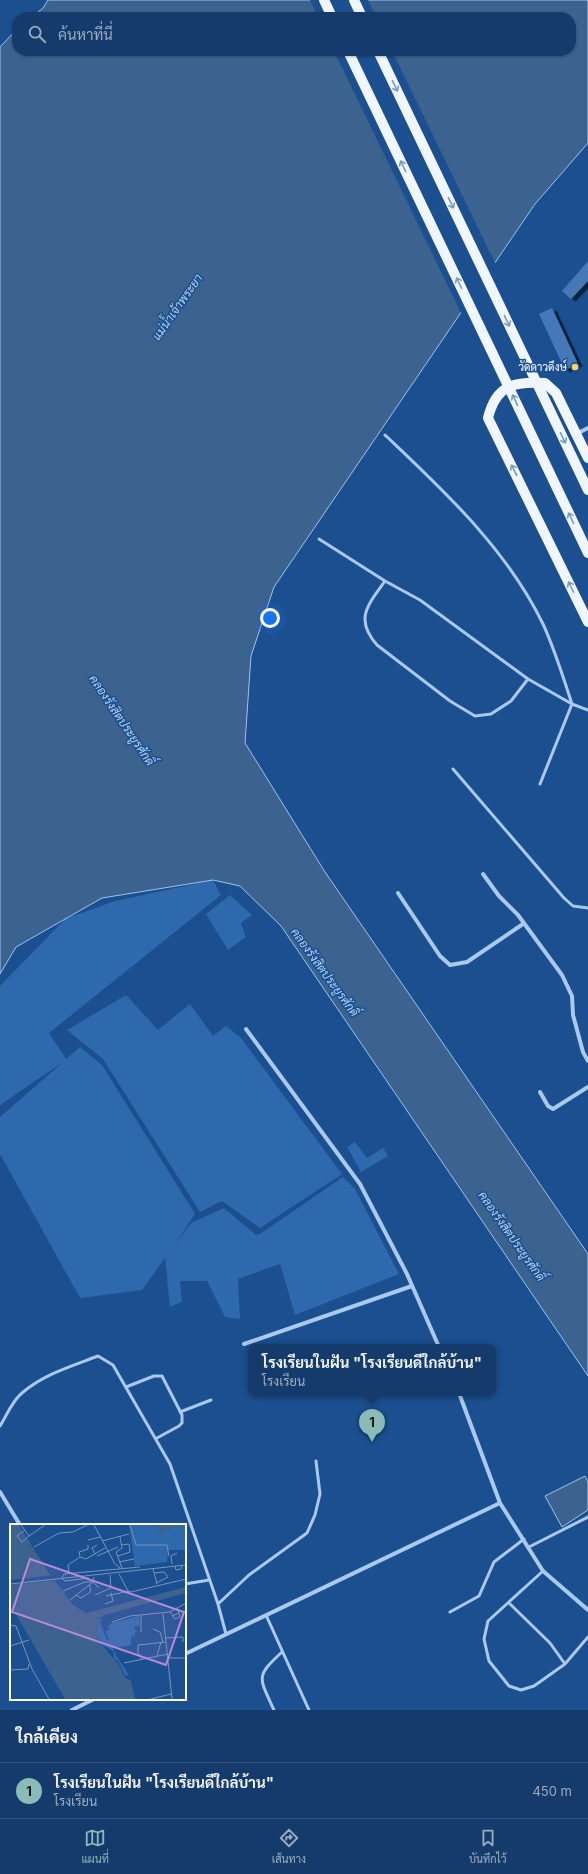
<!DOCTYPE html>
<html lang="th">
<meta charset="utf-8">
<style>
:root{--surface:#143b6b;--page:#214673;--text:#f1f3f6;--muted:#9dadc1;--line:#33557e;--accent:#8bbbb9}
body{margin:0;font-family:Inter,Sarabun,sans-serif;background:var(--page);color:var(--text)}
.you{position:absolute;left:270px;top:618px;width:14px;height:14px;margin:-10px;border:3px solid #fff;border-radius:50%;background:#1a73e8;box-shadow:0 0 0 6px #1a73e833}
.badge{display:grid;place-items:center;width:26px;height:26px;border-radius:50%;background:var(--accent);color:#111;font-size:13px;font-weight:700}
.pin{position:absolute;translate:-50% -33px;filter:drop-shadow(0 1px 2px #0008)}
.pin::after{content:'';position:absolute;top:21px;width:14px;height:12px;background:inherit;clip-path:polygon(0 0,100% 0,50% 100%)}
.popup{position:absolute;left:248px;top:1344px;width:248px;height:52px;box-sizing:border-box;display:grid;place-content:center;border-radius:8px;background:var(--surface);filter:drop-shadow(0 1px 3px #0005);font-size:13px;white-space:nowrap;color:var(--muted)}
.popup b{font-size:15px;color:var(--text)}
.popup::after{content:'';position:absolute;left:50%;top:100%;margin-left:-8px;border:8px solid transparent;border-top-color:var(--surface)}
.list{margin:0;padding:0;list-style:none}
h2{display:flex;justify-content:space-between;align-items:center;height:52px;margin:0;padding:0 16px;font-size:17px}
h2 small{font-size:13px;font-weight:400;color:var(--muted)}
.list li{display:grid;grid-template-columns:26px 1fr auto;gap:12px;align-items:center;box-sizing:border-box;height:56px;padding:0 16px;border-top:1px solid var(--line)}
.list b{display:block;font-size:15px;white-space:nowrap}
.list p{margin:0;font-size:13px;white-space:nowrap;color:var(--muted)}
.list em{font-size:13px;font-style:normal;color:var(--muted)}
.icon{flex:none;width:22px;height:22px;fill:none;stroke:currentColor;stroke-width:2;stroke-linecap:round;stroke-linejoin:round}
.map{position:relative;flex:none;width:588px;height:1710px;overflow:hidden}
.search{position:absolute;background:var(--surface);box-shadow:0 1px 3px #0004;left:12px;right:12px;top:12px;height:44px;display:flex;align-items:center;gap:10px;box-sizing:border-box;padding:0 14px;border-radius:16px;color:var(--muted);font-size:15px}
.sheet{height:108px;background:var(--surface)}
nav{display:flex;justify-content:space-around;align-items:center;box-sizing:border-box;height:56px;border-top:1px solid var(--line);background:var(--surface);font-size:11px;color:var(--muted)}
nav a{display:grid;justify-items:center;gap:2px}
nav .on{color:var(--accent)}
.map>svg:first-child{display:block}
.green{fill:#2e69ad}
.water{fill:#3c6290;stroke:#9cc4f0}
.pier{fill:#1b4f8f}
.building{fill:#4478b7;filter:url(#shadow)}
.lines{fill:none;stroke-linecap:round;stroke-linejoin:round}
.lane{stroke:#a9c9ee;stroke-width:3}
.street{stroke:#a9c9ee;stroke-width:4}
.primary{stroke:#f0f6ff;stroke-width:10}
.primary-bridge{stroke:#f0f6ff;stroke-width:10}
.oneway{stroke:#7b9ac1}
.poi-dot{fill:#ffd166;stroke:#1b4f8f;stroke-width:1.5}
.labels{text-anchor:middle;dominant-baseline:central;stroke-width:3;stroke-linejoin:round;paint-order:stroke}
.poi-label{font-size:11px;fill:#fff;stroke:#1b4f8f;text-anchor:end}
.water-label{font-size:12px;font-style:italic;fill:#b5d3f5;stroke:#1b4f8f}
.inset-road{fill:none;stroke:#7695bc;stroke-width:1}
.view{fill:#b68bdc;fill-opacity:0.15;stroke:#b68bdc;stroke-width:2}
.inset-edge{fill:none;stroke:#fff;stroke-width:2}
</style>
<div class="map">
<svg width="588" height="1710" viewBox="0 0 588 1710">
<defs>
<filter id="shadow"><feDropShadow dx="4.5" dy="2.5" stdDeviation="0" flood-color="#0009"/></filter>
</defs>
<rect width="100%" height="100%" fill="#1b4f8f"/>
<!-- green -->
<path class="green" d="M 213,880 L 221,895 L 49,1033 L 66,1059 L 80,1047 L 102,1065 L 195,1214 L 175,1244 L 191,1223 L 224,1208 L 256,1235 L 260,1234 L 343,1177 L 355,1189 L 399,1274 L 295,1315 L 280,1264 L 238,1279 L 240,1319 L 225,1317 L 207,1281 L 180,1281 L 182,1302 L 170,1307 L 165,1258 L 142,1290 L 80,1298 L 0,1154 L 0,1117 L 63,1062 L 0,1105 L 0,986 L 65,919 L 115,901 Z
M 230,895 L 252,915 L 241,923 L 246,937 L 228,950 L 206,914 Z
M 126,995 L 158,1030 L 190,1004 L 213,1036 L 226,1026 L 241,1038 L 342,1174 L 260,1228 L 222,1201 L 200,1212 L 103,1059 L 67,1030 Z
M 355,1142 L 367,1158 L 383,1148 L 388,1156 L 361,1172 L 347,1147 Z"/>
<!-- water -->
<path class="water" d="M 48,0 L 588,0 L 588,143 L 535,204 L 274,587 L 251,656 L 245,743 L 325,872 L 588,1254 L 588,1376 L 281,926 L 240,886 L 213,880 L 102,898 L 16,947 L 0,974 L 0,47 L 17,29 L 17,51 L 571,51 L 571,17 L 32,17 L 43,8 Z
M 585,1476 L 588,1482 L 588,1510 L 562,1527 L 545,1496 Z"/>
<!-- pier -->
<path class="pier" d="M 310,0 L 368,0 L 376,17 L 318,17 Z
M 334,51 L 392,51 L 496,265 L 462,315 Z"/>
<!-- building -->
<path class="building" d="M 588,261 L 588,281 L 571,299 L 562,291 Z
M 552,308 L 578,364 L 565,370 L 539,314 Z"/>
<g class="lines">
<!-- lane -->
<path class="lane" d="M 385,435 C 445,492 506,548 543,624 C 555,650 563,677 572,704 L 540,784
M 319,539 L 385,581 L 420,600 L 528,679 L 572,704 L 588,710
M 385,581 C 368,605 354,619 377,645 L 450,701 L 475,716 L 491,714 L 511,701 L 528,679
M 453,769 L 564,898 L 573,906 L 588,908
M 126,1387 L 154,1376 L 162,1376 L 182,1415 L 182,1423 L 179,1426 L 157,1438
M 180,1412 L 211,1400
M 0,1426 C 7,1415 12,1401 22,1393 C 44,1374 72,1366 98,1356 L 113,1365 L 170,1464 L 218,1604 L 226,1634
M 529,1547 L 588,1517
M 543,1571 L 488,1621 L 484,1639 L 489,1661 L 509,1686 L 521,1690 L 534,1686 L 565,1664
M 185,1584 L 209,1580
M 509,1603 L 550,1643 L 565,1664 L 588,1637
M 218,1604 L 249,1575 L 307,1533 L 315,1515 L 320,1494 L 316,1461
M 450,1612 L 479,1596 L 494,1562 L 524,1539
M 266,1615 L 309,1710
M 274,1710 C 259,1677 255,1677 282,1652"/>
<!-- street -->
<path class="street" d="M 576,434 L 588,428
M 483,874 L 499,896 L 518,915 L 562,975 L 572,996 L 573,1015 L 583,1052 L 588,1061
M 398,893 L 440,956 L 450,965 L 467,962 L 523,924
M 246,1029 L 360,1184 L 407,1274 L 439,1347
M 540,1092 L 548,1106 L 553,1109 L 588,1087
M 244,1344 L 412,1286
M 459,1393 L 500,1503 L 543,1571 L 588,1610
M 0,1492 L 20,1525
M 185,1654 L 500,1503
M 72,1710 L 94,1699"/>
<!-- primary -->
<path class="primary" d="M 324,0 L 332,17
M 354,0 L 362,17
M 588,458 L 556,393 L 545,383 C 514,381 496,385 488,418 L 588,622"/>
<!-- primary-bridge -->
<path class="primary-bridge" d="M 348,51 L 588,553
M 378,51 L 588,490"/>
</g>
<!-- one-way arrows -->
<defs><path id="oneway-shaft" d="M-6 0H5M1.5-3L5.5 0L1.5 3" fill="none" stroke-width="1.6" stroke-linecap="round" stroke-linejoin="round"/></defs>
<g class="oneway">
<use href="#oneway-shaft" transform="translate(395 86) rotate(64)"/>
<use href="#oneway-shaft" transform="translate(403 166) rotate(-116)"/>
<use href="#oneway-shaft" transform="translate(451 203) rotate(64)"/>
<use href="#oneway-shaft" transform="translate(459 283) rotate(-116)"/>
<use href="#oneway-shaft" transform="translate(507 321) rotate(64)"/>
<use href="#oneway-shaft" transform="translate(515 400) rotate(-115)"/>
<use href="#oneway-shaft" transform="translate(563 438) rotate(64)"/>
<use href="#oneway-shaft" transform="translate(514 470) rotate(-117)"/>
<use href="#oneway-shaft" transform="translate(571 518) rotate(-115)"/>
<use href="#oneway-shaft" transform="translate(571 587) rotate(-116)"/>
</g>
<!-- markers -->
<circle class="poi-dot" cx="575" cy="367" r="4"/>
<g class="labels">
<!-- poi labels -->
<g class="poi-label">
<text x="567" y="367">วัดดาวดึงษ์</text>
</g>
<!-- water labels -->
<g class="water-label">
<text transform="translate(177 307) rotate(-55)">แม่น้ำเจ้าพระยา</text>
<text transform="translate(122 720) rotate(56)">คลองรังสิตประยูรศักดิ์</text>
<text transform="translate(325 972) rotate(54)">คลองรังสิตประยูรศักดิ์</text>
<text transform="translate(512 1236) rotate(55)">คลองรังสิตประยูรศักดิ์</text>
</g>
</g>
<!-- overview -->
<g transform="translate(10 1524)">
<rect width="176" height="176" fill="#1b4f8f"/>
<path d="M 119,1 L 176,1 L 176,26 L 158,26 L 157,38 L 125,42 ZM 129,92 L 130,102 L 125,102 L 125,106 L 128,107 L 124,109 L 125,113 L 121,112 L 121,121 L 103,124 L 101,119 L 106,131 L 119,151 L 115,152 L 108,137 L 104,135 L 103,127 L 92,121 L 87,111 L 88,96 L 94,95 L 90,98 L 97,116 L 99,115 L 95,107 L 99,106 L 98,102 L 101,99 Z" fill="#2e69ad"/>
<path d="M 0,1 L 9,1 L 37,46 L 63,81 L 76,89 L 176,63 L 176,69 L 94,91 L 88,96 L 88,116 L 109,141 L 114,153 L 121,157 L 125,175 L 55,175 L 0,80 ZM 141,1 L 172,1 L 150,10 L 147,2 Z" fill="#3c6290"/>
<path d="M 43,51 L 47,56 L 0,61 L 0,56 Z" fill="#1b4f8f"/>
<path class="inset-road" d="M 11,1 L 19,12 L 35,1M 84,1 L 105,40 L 110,44M 120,1 L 126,21 L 157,21 L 159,32M 15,6 L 7,12 L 12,18 L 19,12M 110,13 L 112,24 L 106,28 L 112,44M 78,16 L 90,13M 92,17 L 119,10M 24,23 L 49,9 L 63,8 L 77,1M 85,30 L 82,24 L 87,21M 87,32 L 108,23M 108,32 L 120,28 L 119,20 L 111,21M 70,33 L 69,28 L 78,25 L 78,21M 109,38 L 124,35M 162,40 L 161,32 L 167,29M 165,42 L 166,46 L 171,45 L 172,41M 143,45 L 147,60M 59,49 L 58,41 L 70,33 L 76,35 L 95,24M 144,49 L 154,48 L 158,53 L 146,59M 109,50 L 118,67 L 121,68 L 176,55M 79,54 L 55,57 L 52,54 L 54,50 L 130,43M 0,60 L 176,41M 53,67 L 75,58 L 83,58 L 89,64M 66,71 L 71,74 L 79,69 L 81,66 L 79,61M 85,71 L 101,64 L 100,51M 96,72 L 119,67M 60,76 L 83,58 L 84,53M 95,80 L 103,77 L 101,69M 160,88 L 165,95 L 170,93 L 169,89M 153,90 L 162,175M 131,91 L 131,108M 162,92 L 169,89 L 167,84M 102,98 L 120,92 L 160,88 L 176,79M 0,101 L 6,102 L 22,145 L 39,175M 143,105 L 150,108 L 153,118M 156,114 L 173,113 L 173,118M 0,122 L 19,116M 147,132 L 151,118M 158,134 L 176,134M 132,135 L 128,129 L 128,121 L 156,118M 114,139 L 158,130M 0,146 L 18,145 L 19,140M 141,175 L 161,170"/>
<path class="view" d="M 20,35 L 174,88 L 156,141 L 2,88 Z"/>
<rect width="176" height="176" class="inset-edge"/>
</g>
</svg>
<div class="you"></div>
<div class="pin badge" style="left:372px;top:1442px">1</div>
<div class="popup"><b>โรงเรียนในฝัน &quot;โรงเรียนดีใกล้บ้าน&quot;</b>โรงเรียน</div>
<div class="search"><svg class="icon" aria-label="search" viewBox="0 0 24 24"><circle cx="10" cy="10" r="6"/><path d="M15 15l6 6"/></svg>ค้นหาที่นี่</div>
</div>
<section class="sheet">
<h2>ใกล้เคียง<small></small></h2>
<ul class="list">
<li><span class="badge">1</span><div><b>โรงเรียนในฝัน &quot;โรงเรียนดีใกล้บ้าน&quot;</b><p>โรงเรียน</p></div><em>450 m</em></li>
</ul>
</section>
<nav>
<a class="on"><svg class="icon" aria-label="map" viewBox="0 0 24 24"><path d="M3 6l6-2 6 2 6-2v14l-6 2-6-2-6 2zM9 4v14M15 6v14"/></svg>แผนที่</a>
<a><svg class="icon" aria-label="directions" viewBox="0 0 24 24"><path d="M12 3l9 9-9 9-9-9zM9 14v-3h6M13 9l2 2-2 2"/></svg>เส้นทาง</a>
<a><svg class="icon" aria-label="saved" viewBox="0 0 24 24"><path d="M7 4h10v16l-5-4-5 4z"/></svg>บันทึกไว้</a>
</nav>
